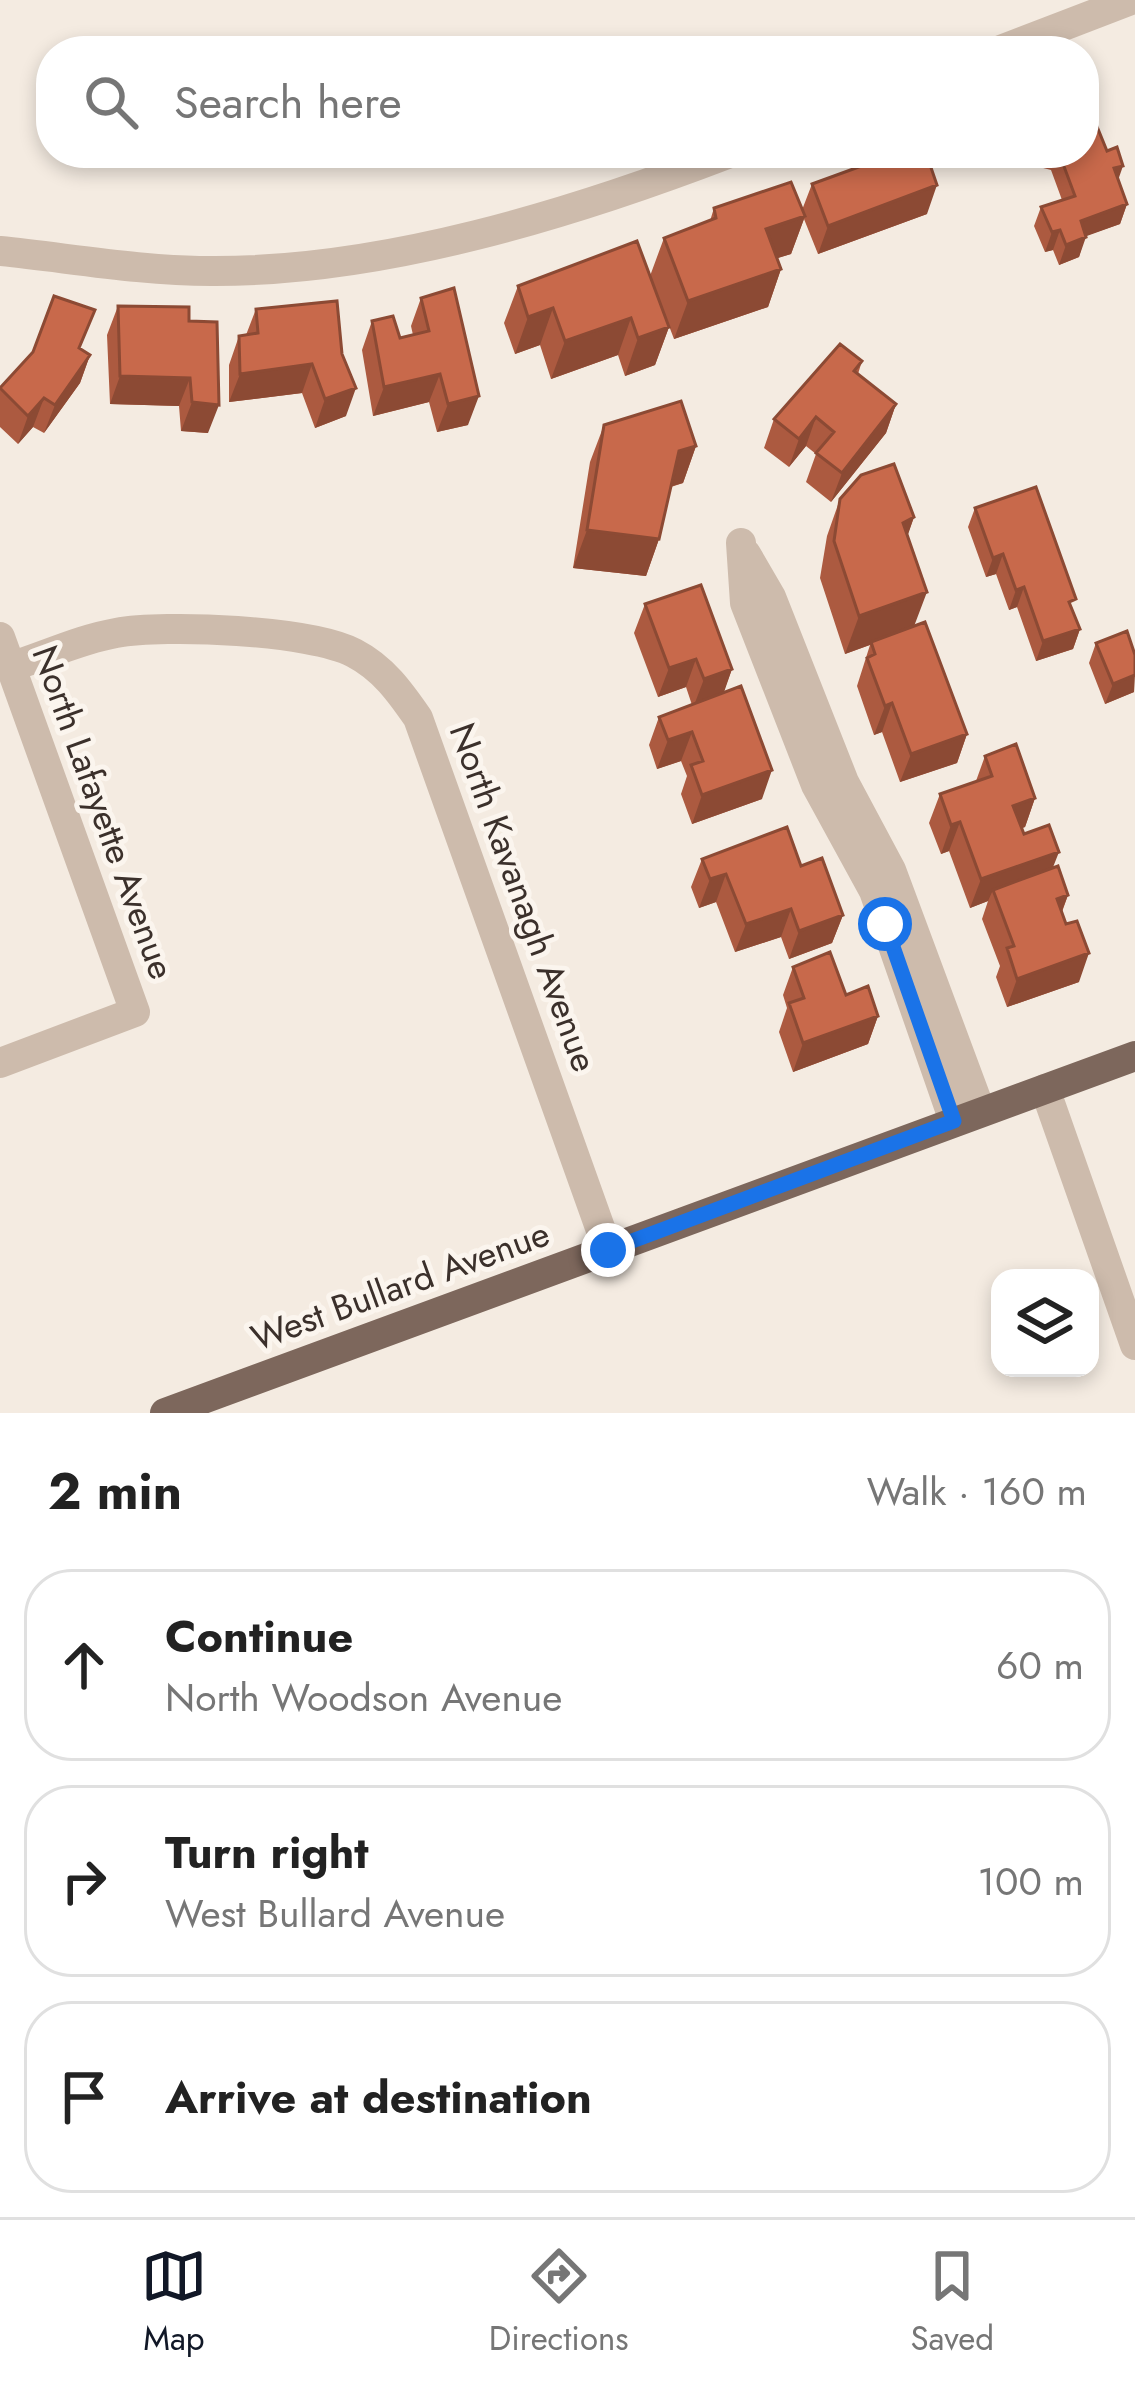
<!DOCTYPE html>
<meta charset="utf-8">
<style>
:root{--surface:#fff;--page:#f6f6f6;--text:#222;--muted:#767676;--line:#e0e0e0;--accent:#111827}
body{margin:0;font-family:Jost,sans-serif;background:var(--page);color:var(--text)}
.controls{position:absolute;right:36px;bottom:36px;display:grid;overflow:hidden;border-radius:24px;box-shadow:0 6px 18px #0003}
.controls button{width:108px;height:108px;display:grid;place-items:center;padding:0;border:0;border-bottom:3px solid var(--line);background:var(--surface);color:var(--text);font:60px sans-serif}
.stop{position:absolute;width:36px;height:36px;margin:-27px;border:9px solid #1a73e8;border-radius:50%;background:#fff}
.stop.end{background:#1a73e8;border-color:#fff;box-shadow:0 3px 12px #0008}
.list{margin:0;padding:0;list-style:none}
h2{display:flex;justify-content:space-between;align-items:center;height:156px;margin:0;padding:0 48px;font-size:51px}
h2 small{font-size:39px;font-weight:400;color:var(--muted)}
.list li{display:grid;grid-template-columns:78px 1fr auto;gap:36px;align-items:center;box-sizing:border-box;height:192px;margin:0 24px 24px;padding:0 24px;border:3px solid var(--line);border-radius:48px}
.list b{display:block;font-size:45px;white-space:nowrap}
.list p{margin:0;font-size:39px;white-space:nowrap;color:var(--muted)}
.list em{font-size:39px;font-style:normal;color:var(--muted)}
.icon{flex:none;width:66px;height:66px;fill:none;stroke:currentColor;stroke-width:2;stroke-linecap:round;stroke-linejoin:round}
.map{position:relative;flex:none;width:1135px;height:1413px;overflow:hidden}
.search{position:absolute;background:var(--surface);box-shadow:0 6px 18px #0003;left:36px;right:36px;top:36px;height:132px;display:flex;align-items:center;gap:30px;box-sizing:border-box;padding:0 42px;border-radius:48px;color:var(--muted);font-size:45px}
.sheet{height:804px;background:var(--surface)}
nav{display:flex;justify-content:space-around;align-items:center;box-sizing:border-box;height:168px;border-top:3px solid var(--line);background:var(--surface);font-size:33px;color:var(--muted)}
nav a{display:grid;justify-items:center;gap:6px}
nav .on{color:var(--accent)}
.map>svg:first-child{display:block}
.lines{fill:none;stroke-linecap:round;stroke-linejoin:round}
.minor{stroke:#cdbbac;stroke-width:30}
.major{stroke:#7d675c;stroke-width:30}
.wall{fill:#ac5a40}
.shaded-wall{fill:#8c4a34}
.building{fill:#c8694b;stroke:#8c4a34;stroke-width:3}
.route{stroke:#1a73e8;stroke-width:15}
.labels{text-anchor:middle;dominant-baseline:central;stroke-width:10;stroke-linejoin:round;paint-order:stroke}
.street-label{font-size:36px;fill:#3b302b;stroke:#fbf5ee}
</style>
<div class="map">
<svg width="1135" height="1413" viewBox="0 0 1135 1413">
<rect width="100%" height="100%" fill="#f4ebe1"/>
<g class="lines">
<!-- minor -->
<path class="minor" d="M 998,51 L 1131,0
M 0,251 C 69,258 141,271 211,271 C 383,272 571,214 730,153
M 741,543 L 745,603 L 816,785 L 874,891 L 954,1121
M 746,554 L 771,597 L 844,782 L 891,870 L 981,1112
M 0,637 L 135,1012 L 0,1063
M 10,667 C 45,656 81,639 116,633 C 165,624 311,630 354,653 C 383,668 400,692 418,718 L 608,1250
M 1045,1089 L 1135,1345"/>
<!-- major -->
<path class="major" d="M 165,1413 L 1135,1056"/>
</g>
<!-- wall -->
<path class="wall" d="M 985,153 L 1084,153 L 1118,181 L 1127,204 L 1120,224 L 1085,236 L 1079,257 L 1059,265 L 1053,250 L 1045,252 L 1034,226 L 1041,207 L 1062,200 L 1051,170 Z
M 812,184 L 927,214 L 818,254 L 804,219 L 791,254 L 777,258 L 781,269 L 768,307 L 674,339 L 650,276 L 664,238 L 710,221 L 714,208 L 802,210 Z
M 518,286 L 669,327 L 655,365 L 625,376 L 618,355 L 551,379 L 540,345 L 515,354 L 504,323 Z
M 421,298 L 468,425 L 437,432 L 429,402 L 373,416 L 362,350 L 372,321 L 400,338 L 413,335 L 411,326 Z
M 337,301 L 346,416 L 315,428 L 302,393 L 229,402 L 229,365 L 239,336 L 246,335 L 256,309 Z
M 118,306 L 189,321 L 208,433 L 181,431 L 179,406 L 110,404 L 107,335 Z
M 80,349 L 90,355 L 80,383 L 44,433 L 33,427 L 18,444 L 0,427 L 0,389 Z
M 862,361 L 858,374 L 896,404 L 886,433 L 831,502 L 806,482 L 816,454 L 806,446 L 789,467 L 764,448 L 774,419 Z
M 604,425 L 696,446 L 683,483 L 671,487 L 659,539 L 646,576 L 573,568 L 590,462 Z
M 840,499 L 914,517 L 907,536 L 914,626 L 967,734 L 957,763 L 900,782 L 882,732 L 874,735 L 857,686 L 870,645 L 845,654 L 820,578 L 827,536 Z
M 975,508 L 1072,609 L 1080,629 L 1073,649 L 1036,661 L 1017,607 L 1009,610 L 996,574 L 986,577 L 968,527 Z
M 645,604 L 732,669 L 723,693 L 762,799 L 692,824 L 681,794 L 687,776 L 681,761 L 657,769 L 649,745 L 659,717 L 692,705 L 686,687 L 658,697 L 634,633 Z
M 1096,643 L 1134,692 L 1105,704 L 1089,663 Z
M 985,756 L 1035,798 L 1025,827 L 1022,828 L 1024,834 L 1053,868 L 1068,895 L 1062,912 L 1079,982 L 1007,1007 L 996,977 L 1000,966 L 982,919 L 988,901 L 970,908 L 949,851 L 941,854 L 929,823 L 940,794 L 976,781 Z
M 702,859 L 801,866 L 843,915 L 832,943 L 789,959 L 781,937 L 735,952 L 716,902 L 699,908 L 691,887 Z
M 793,967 L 846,995 L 878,1016 L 868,1044 L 793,1072 L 779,1032 L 787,1008 L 783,995 Z"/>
<!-- shaded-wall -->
<path class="shaded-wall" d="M 1123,166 L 1116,186 L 1114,168 Z
M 937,185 L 927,214 L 818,254 L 828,226 Z
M 1127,204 L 1120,224 L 1073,241 L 1081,221 Z
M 805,216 L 791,254 L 752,266 L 766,229 Z
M 1060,230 L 1053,250 L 1045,252 L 1052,232 Z
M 1086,237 L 1079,257 L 1059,265 L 1066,245 Z
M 781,269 L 768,307 L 674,339 L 688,301 Z
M 553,308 L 540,345 L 515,354 L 528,317 Z
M 631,318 L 618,355 L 551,379 L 565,341 Z
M 669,327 L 655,365 L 625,376 L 638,338 Z
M 90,355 L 80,383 L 44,433 L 55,405 Z
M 312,364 L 302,393 L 229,402 L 240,374 Z
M 440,374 L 429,402 L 373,416 L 384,387 Z
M 120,376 L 190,378 L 179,406 L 110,404 Z
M 356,388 L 346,416 L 315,428 L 325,399 Z
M 479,396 L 468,425 L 437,432 L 448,404 Z
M 44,398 L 33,427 L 18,444 L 28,416 Z
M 192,402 L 219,405 L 208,433 L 181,431 Z
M 896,404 L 886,433 L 831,502 L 842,473 Z
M 816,417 L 806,446 L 789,467 L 799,439 Z
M 696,446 L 683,483 L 665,488 L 679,451 Z
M 914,517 L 901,555 L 903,523 Z
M 587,530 L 659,539 L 646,576 L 573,568 Z
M 1003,554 L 996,574 L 986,577 L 993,558 Z
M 1024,587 L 1017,607 L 1009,610 L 1016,590 Z
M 927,592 L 913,629 L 845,654 L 859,616 Z
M 1080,629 L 1073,649 L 1036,661 L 1043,641 Z
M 696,659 L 686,687 L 658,697 L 669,668 Z
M 732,669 L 722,698 L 693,708 L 704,679 Z
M 1135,675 L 1134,692 L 1105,704 L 1113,684 Z
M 892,703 L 882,732 L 874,735 L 885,706 Z
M 692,732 L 681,761 L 657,769 L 668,740 Z
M 967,734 L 957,763 L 900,782 L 911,754 Z
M 772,770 L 762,799 L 692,824 L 702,795 Z
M 1035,798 L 1025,827 L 1003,835 L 1013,806 Z
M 960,822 L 949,851 L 941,854 L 951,825 Z
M 1059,852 L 1048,880 L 993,890 L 988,901 L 970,908 L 981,879 Z
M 726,874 L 716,902 L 699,908 L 710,879 Z
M 1068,895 L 1057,924 L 1057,899 Z
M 791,909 L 781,937 L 735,952 L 746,924 Z
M 843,915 L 832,943 L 789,959 L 799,931 Z
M 1089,953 L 1079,982 L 1007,1007 L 1017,979 Z
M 878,1016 L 868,1044 L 793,1072 L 803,1043 Z"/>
<!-- building -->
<path class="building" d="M 1084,121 L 1096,124 L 1107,151 L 1117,147 L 1123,166 L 1114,168 L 1127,204 L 1081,221 L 1086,237 L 1066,245 L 1060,230 L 1052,232 L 1041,207 L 1075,196 L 1059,153 L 1084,153 Z
M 897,153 L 926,153 L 937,185 L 828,226 L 812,184 Z
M 791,182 L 805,216 L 766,229 L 781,269 L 688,301 L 664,238 L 716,218 L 714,208 Z
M 637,241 L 669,327 L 638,338 L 631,318 L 565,341 L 553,308 L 528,317 L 518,286 Z
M 454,288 L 479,396 L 448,404 L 440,374 L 384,387 L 372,321 L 393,316 L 400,338 L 429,331 L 421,298 Z
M 54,296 L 95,310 L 79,348 L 90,355 L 55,405 L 44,398 L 28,416 L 0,388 L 33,352 Z
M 337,301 L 342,354 L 356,388 L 325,399 L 312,364 L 240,374 L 239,336 L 258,333 L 256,309 Z
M 118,306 L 189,307 L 189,321 L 217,322 L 219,405 L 192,402 L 190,378 L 120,376 Z
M 840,344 L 862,361 L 854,371 L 896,404 L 842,473 L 816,453 L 834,432 L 816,417 L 799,439 L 774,419 Z
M 681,401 L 696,446 L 679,451 L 659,539 L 587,530 L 604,425 Z
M 894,464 L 914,517 L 903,523 L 927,592 L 859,616 L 834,541 L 840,499 L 861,475 Z
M 1036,487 L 1076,599 L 1069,602 L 1080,629 L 1043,641 L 1024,587 L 1016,590 L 1003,554 L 993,558 L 975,508 Z
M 701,585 L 732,669 L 704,679 L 696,659 L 669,668 L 645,604 Z
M 925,622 L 967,734 L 911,754 L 892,703 L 885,706 L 867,658 L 875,654 L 871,642 Z
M 1127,631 L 1135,655 L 1135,675 L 1113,684 L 1096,643 Z
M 741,686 L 772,770 L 702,795 L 691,765 L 703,761 L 692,732 L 668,740 L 659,717 Z
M 1016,744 L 1035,798 L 1013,806 L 1024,834 L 1049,825 L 1059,852 L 981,879 L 960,822 L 951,825 L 940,794 L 992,776 L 985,756 Z
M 787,827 L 801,866 L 822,858 L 843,915 L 799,931 L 791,909 L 746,924 L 726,874 L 710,879 L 702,859 Z
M 1058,866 L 1068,895 L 1057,899 L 1066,924 L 1077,921 L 1089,953 L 1017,979 L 1007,948 L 1014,946 L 993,890 Z
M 830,952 L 846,995 L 868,986 L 878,1016 L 803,1043 L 789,1003 L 804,998 L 793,967 Z"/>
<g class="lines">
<!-- route -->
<path class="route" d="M 608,1250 L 954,1121 L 885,924"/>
</g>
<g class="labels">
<!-- street labels -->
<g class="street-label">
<text transform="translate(104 812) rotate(70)">North Lafayette Avenue</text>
<text transform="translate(524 897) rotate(70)">North Kavanagh Avenue</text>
<text transform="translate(400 1285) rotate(-20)">West Bullard Avenue</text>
</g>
</g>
</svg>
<div class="controls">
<button><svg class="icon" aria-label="layers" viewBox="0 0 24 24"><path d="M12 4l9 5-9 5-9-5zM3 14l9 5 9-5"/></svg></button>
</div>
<div class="stop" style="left:885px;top:924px"></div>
<div class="stop end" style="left:608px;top:1250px"></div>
<div class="search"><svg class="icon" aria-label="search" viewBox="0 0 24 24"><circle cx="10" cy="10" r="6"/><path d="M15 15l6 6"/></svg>Search here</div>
</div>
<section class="sheet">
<h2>2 min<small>Walk · 160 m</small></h2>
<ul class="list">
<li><svg class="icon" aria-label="ahead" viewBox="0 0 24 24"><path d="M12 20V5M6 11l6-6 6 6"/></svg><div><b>Continue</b><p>North Woodson Avenue</p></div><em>60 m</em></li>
<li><svg class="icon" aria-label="right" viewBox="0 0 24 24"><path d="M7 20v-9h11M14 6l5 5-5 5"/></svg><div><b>Turn right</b><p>West Bullard Avenue</p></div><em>100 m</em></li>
<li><svg class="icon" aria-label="arrive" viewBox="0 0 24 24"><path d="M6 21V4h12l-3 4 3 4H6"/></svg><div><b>Arrive at destination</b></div></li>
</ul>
</section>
<nav>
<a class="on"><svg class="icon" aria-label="map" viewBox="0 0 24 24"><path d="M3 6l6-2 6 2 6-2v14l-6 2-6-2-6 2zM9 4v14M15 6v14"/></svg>Map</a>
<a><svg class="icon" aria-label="directions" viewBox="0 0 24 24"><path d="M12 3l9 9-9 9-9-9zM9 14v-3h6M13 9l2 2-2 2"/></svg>Directions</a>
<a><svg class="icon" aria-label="saved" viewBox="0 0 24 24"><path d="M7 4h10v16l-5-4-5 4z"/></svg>Saved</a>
</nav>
